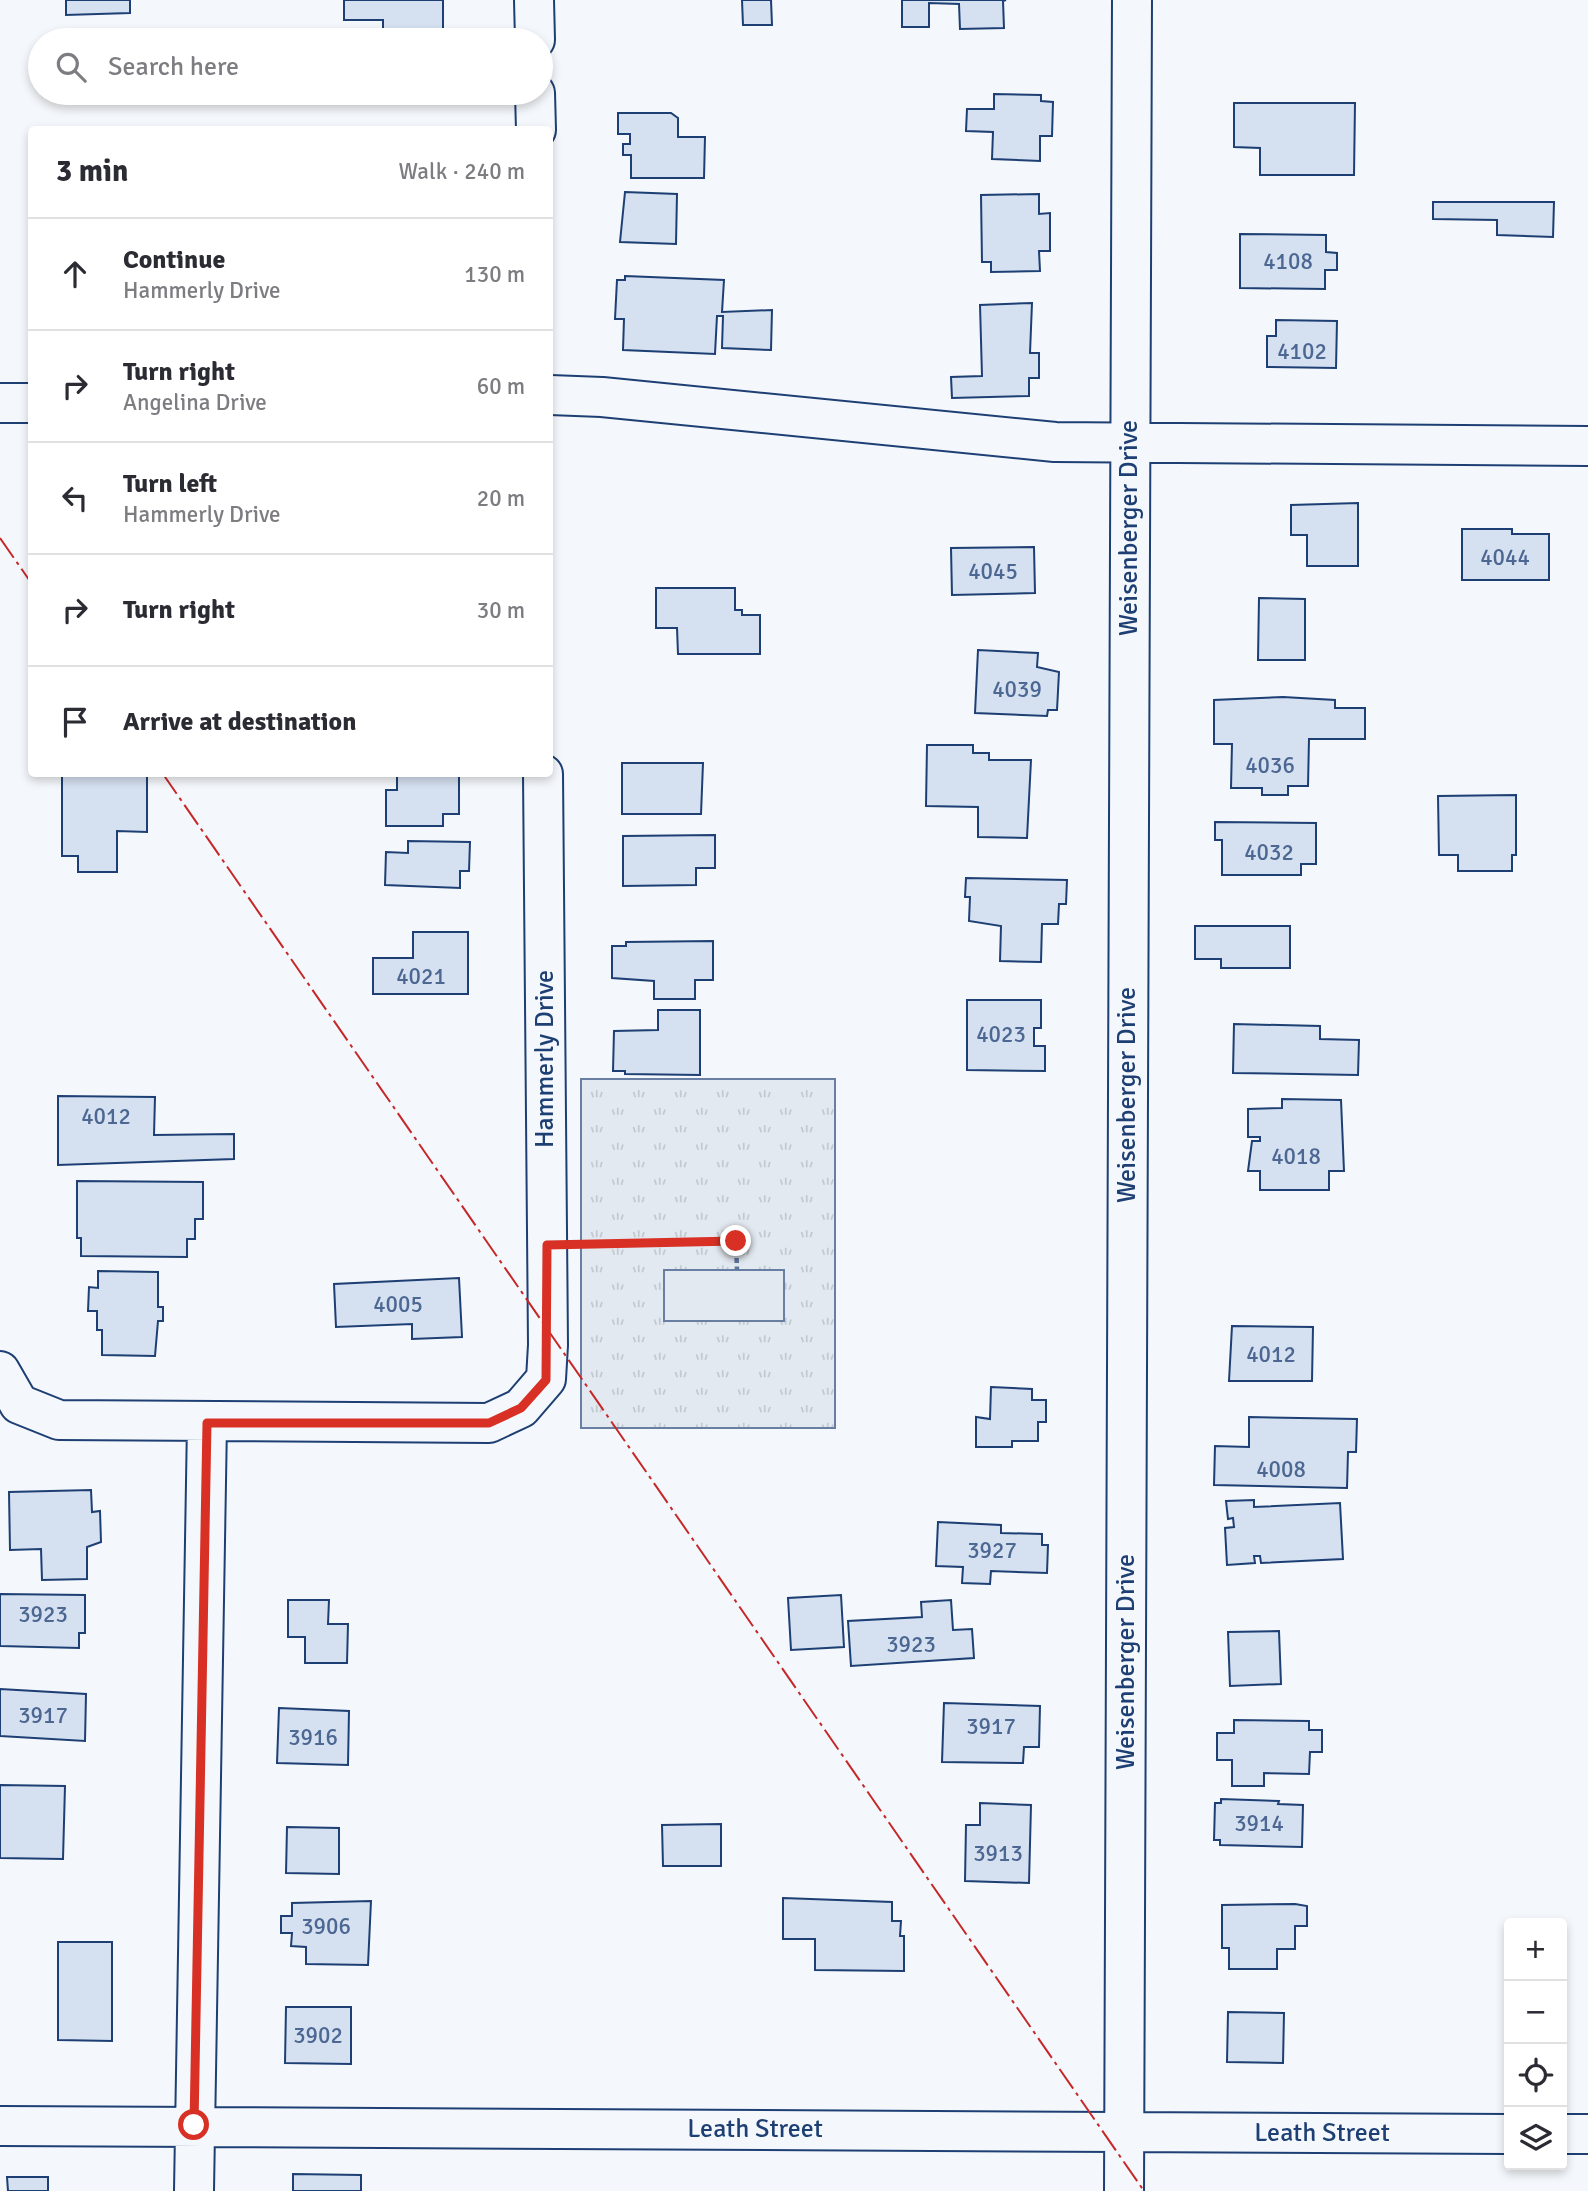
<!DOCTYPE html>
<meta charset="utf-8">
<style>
:root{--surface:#fff;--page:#f2f2f3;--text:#2b2b33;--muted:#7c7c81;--line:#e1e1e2}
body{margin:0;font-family:Signika,sans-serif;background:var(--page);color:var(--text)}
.controls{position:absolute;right:21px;bottom:21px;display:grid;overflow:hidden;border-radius:7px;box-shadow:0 4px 10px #0003}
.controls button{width:63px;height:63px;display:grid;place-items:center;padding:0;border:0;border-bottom:2px solid var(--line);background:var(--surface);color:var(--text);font:35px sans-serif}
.stop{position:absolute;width:21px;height:21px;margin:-16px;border:5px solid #d93025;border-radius:50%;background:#fff}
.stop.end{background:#d93025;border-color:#fff;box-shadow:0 2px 7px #0008}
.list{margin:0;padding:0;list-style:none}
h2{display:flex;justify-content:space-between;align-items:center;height:91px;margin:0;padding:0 28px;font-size:30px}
h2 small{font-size:23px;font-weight:400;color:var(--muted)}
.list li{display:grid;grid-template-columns:46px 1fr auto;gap:21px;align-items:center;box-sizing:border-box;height:112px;padding:0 28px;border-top:2px solid var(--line)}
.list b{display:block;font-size:26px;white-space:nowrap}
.list p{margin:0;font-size:23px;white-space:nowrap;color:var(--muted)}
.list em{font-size:23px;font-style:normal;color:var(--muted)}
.icon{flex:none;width:38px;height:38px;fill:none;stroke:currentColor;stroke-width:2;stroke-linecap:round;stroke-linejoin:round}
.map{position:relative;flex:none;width:1588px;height:2191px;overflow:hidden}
.search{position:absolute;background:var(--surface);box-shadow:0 4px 10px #0003;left:28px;top:28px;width:525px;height:77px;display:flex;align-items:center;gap:18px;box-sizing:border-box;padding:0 24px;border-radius:38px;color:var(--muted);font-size:26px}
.panel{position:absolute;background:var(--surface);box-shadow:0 4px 10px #0003;left:28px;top:126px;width:525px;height:651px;border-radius:7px}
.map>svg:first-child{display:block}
.grass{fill:url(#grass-tufts);stroke:#687fa3;stroke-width:2}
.garden{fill:#e3e9f0;stroke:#687fa3;stroke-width:2}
.building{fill:#d5e0f0;stroke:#1d3f73;stroke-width:2}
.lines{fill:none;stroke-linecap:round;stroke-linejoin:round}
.minor-casing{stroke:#1d3f73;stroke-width:42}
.path{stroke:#5e769c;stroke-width:4.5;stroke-dasharray:5 3.5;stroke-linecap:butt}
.minor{stroke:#f4f7fb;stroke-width:38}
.power{stroke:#c62828;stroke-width:2;stroke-dasharray:24 5 3.5 5;stroke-linecap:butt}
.route{stroke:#d93025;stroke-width:9}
.labels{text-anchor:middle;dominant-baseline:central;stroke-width:5;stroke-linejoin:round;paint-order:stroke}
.number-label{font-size:23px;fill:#4b6792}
.street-label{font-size:26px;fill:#1d3f73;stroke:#f4f7fb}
</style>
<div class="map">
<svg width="1588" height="2191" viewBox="0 0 1588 2191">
<defs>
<pattern id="grass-tufts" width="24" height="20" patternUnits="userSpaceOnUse" patternTransform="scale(1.75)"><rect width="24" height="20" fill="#e3e9f0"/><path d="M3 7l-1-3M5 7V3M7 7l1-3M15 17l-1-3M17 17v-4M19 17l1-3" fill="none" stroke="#c2c9d1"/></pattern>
</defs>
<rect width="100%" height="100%" fill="#f4f7fb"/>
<!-- grass -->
<path class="grass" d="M 581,1079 L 835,1079 L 835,1428 L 581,1428 Z"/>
<!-- garden -->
<path class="garden" d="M 664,1270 L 784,1270 L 784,1321 L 664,1321 Z"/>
<!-- building -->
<path class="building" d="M 66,0 L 130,0 L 130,13 L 66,15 Z
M 344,0 L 443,0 L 443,40 L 383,40 L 383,20 L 344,20 Z
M 742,0 L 771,0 L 772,25 L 743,25 Z
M 902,0 L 1006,0 L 1003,1 L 1004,28 L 960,29 L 959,4 L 929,3 L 929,27 L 902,27 Z
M 994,94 L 1041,95 L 1041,101 L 1053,102 L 1052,136 L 1040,136 L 1040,161 L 992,159 L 993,132 L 966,131 L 967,109 L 994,109 Z
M 1234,103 L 1355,103 L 1354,175 L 1260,175 L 1260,148 L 1234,147 Z
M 618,113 L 671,113 L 678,118 L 678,137 L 705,137 L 704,178 L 631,178 L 631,155 L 623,155 L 623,144 L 630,144 L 630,134 L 618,134 Z
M 625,192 L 677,194 L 676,244 L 620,242 Z
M 1039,194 L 1039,214 L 1050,213 L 1050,251 L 1039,251 L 1040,271 L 991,272 L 991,262 L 982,262 L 981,195 Z
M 1433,202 L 1554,202 L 1553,237 L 1497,235 L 1497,220 L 1433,219 Z
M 1240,234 L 1326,235 L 1326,252 L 1337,253 L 1337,270 L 1325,270 L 1325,289 L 1240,288 Z
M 625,276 L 724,280 L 722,312 L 772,310 L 771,350 L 722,348 L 723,316 L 717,316 L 715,354 L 623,350 L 624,319 L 615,319 L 617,280 L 625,280 Z
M 1032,303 L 1030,353 L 1039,353 L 1039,378 L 1029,378 L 1029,396 L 952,398 L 951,377 L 982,376 L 980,305 Z
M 1276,320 L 1337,321 L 1336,368 L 1267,367 L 1267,336 L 1276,336 Z
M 1358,503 L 1358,566 L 1307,566 L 1307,535 L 1291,535 L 1291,505 Z
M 1462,529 L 1512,529 L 1512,534 L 1549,534 L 1549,580 L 1462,580 Z
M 1034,547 L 1035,593 L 952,595 L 951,548 Z
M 656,588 L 735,588 L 735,610 L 742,610 L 742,615 L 760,615 L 760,654 L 678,654 L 677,628 L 656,628 Z
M 1259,598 L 1305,599 L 1305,660 L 1258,660 Z
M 978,650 L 1038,653 L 1037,667 L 1059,672 L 1057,710 L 1048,710 L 1047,716 L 975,713 Z
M 1283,697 L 1335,700 L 1335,708 L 1365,708 L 1365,739 L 1309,739 L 1308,786 L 1288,786 L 1288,795 L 1262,795 L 1262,788 L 1231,788 L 1232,744 L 1214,744 L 1214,700 Z
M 927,745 L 973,745 L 973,753 L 989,753 L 989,760 L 1031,760 L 1027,838 L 978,837 L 978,807 L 926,806 Z
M 622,763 L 703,763 L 701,814 L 622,814 Z
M 62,774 L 147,774 L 147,832 L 117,831 L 117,872 L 78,872 L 78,856 L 62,856 Z
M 397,774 L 459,774 L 459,814 L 443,814 L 443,826 L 386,826 L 386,790 L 397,790 Z
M 1516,795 L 1516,855 L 1512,855 L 1512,871 L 1458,871 L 1458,855 L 1439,855 L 1438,796 Z
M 1215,822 L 1316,823 L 1316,864 L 1301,864 L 1301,875 L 1222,875 L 1222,840 L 1215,840 Z
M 715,835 L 715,868 L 696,868 L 696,885 L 623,886 L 623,836 Z
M 408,841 L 470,842 L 469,871 L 460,871 L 460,888 L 385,885 L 386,852 L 408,853 Z
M 966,878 L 1067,880 L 1066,904 L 1059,904 L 1058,924 L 1042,924 L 1041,962 L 1000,961 L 1001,926 L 969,921 L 970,897 L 965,897 Z
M 1195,926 L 1290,926 L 1290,968 L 1221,968 L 1221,959 L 1195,959 Z
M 413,932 L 468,932 L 468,994 L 373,994 L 373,958 L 413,958 Z
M 713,941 L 713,980 L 695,980 L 695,999 L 654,999 L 654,981 L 612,978 L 612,946 L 626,946 L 626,942 Z
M 967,1000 L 1041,1000 L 1041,1028 L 1034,1028 L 1034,1046 L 1045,1046 L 1045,1071 L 967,1070 Z
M 658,1010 L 700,1010 L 700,1075 L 625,1074 L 625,1071 L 613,1071 L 614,1031 L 658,1030 Z
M 1234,1024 L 1320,1026 L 1320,1039 L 1359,1040 L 1358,1075 L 1233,1073 Z
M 58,1096 L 155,1097 L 154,1135 L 234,1134 L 234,1159 L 58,1165 Z
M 1282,1099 L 1341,1100 L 1344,1171 L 1329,1171 L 1329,1190 L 1260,1190 L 1260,1171 L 1248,1171 L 1252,1141 L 1260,1141 L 1260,1137 L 1248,1137 L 1248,1109 L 1282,1108 Z
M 77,1181 L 203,1182 L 203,1219 L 195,1219 L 195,1239 L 187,1239 L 187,1257 L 81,1256 L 81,1238 L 77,1238 Z
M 98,1271 L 158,1272 L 158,1307 L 163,1307 L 163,1321 L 158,1321 L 155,1356 L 102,1355 L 102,1330 L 97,1330 L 97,1311 L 88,1311 L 89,1287 L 98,1288 Z
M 459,1278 L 462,1337 L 412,1339 L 412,1324 L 336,1327 L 334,1284 Z
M 1232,1326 L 1313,1327 L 1312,1381 L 1229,1381 Z
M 991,1387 L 1032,1389 L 1032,1400 L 1046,1400 L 1046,1422 L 1038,1422 L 1038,1441 L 1012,1441 L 1012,1447 L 976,1447 L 976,1417 L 990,1419 Z
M 1249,1417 L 1357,1419 L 1356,1452 L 1348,1452 L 1347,1488 L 1214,1485 L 1215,1446 L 1249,1447 Z
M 91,1490 L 92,1512 L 100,1511 L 101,1542 L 87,1547 L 87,1579 L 42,1580 L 41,1549 L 10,1550 L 9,1492 Z
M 1254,1500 L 1254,1507 L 1340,1503 L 1343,1559 L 1261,1563 L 1260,1556 L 1254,1556 L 1255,1563 L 1227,1565 L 1225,1528 L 1234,1527 L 1233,1518 L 1228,1519 L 1226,1501 Z
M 938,1522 L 1001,1525 L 1001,1533 L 1042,1534 L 1042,1545 L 1048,1545 L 1047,1573 L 991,1571 L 990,1584 L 962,1583 L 963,1567 L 936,1566 Z
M 0,1594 L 85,1595 L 85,1633 L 79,1633 L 79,1648 L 0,1646 Z
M 841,1595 L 844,1647 L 791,1650 L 788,1598 Z
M 288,1600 L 329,1600 L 328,1624 L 348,1624 L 347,1663 L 305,1663 L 305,1637 L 288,1637 Z
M 951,1600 L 953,1630 L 972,1629 L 974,1658 L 851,1666 L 848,1621 L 922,1617 L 921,1602 Z
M 1279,1631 L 1281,1684 L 1230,1686 L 1228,1632 Z
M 0,1689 L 86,1694 L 85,1741 L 0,1736 Z
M 944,1703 L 1040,1706 L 1039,1747 L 1024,1747 L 1023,1763 L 942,1762 Z
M 279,1708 L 349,1711 L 348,1765 L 277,1763 Z
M 1234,1720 L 1309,1721 L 1309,1730 L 1322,1730 L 1322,1752 L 1310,1752 L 1309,1774 L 1264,1773 L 1264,1786 L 1232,1786 L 1232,1760 L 1217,1760 L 1217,1733 L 1234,1733 Z
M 0,1785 L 65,1786 L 63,1859 L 0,1858 Z
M 1221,1799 L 1279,1801 L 1278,1804 L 1303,1805 L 1302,1847 L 1220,1845 L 1220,1840 L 1214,1840 L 1215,1803 L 1221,1803 Z
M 980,1803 L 1031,1805 L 1029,1883 L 965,1881 L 966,1825 L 980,1825 Z
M 721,1824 L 721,1866 L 663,1866 L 662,1825 Z
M 287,1827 L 339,1828 L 339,1874 L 286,1873 Z
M 783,1898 L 892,1902 L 892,1921 L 901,1921 L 900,1936 L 904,1936 L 904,1971 L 815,1970 L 815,1939 L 783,1939 Z
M 371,1901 L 368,1965 L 306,1964 L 306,1947 L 291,1946 L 292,1933 L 281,1933 L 281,1916 L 292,1916 L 292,1903 Z
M 1295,1904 L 1307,1906 L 1307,1926 L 1295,1926 L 1295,1949 L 1277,1949 L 1277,1969 L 1229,1969 L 1229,1948 L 1222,1948 L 1222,1905 Z
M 58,1942 L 112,1942 L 112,2041 L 58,2040 Z
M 286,2007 L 351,2007 L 351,2064 L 285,2063 Z
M 1228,2012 L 1284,2013 L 1283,2063 L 1227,2062 Z
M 293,2174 L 361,2175 L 361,2191 L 293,2191 Z
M 7,2177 L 48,2177 L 48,2191 L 8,2191 Z"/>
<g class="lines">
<defs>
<path id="minor" d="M 534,0 L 535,40
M 535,93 L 536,130
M 550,395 L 602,397 L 1055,442 L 1588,446
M 0,403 L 32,403
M 0,1371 L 19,1404 L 59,1420 L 489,1423 L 521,1408 L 546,1379 L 548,1345 L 543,774
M 0,2126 L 1509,2134
M 1562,2134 L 1588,2134
M 194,2191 L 207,1423
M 1124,2191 L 1132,0"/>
</defs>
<!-- minor casing -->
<use href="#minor" class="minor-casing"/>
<!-- path -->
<path class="path" d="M 583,1244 L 736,1241 L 737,1270"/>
<!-- minor -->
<use href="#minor" class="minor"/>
<!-- power -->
<path class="power" d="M 0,538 L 32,584
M 163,774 L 1144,2191"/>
</g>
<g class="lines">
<!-- route -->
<path class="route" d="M 194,2125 L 207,1423 L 489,1423 L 521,1408 L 546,1380 L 547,1245 L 736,1241"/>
</g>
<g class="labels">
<!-- number labels -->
<g class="number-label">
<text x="1288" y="261">4108</text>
<text x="1302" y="351">4102</text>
<text x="1505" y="557">4044</text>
<text x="993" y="571">4045</text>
<text x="1017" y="689">4039</text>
<text x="1270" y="765">4036</text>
<text x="1269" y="852">4032</text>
<text x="421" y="976">4021</text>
<text x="1001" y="1034">4023</text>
<text x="106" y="1116">4012</text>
<text x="1296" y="1156">4018</text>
<text x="398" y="1304">4005</text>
<text x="1271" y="1354">4012</text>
<text x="1281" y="1469">4008</text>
<text x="992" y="1550">3927</text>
<text x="43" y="1614">3923</text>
<text x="911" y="1644">3923</text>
<text x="43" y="1715">3917</text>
<text x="991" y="1726">3917</text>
<text x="313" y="1737">3916</text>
<text x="1259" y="1823">3914</text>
<text x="998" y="1853">3913</text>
<text x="326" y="1926">3906</text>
<text x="318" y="2035">3902</text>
</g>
<!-- street labels -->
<g class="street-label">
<text transform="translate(1129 528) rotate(-90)">Weisenberger Drive</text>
<text transform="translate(545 1059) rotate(-90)">Hammerly Drive</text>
<text transform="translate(1127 1095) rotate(-90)">Weisenberger Drive</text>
<text transform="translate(1126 1662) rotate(-90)">Weisenberger Drive</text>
<text x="755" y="2129">Leath Street</text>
<text x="1322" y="2133">Leath Street</text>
</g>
</g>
</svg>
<div class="controls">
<button>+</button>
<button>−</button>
<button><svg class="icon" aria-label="locate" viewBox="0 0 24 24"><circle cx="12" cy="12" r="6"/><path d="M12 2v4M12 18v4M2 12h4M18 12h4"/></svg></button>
<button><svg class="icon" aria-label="layers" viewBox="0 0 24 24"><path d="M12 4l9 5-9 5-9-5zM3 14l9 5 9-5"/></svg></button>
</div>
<div class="stop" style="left:194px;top:2125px"></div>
<div class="stop end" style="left:736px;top:1241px"></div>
<div class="search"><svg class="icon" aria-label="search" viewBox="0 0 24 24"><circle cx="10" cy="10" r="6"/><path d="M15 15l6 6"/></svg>Search here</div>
<section class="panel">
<h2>3 min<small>Walk · 240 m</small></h2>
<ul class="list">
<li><svg class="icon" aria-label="ahead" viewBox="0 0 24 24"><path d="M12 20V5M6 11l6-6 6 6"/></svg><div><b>Continue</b><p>Hammerly Drive</p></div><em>130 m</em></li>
<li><svg class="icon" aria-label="right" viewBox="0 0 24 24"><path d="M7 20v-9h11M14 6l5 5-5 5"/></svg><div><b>Turn right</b><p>Angelina Drive</p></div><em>60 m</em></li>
<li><svg class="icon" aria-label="left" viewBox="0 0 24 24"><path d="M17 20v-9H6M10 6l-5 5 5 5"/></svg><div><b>Turn left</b><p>Hammerly Drive</p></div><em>20 m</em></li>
<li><svg class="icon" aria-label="right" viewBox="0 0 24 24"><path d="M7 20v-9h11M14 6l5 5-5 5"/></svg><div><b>Turn right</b></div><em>30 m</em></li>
<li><svg class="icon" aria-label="arrive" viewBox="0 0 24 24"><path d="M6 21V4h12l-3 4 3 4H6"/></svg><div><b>Arrive at destination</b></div></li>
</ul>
</section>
</div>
